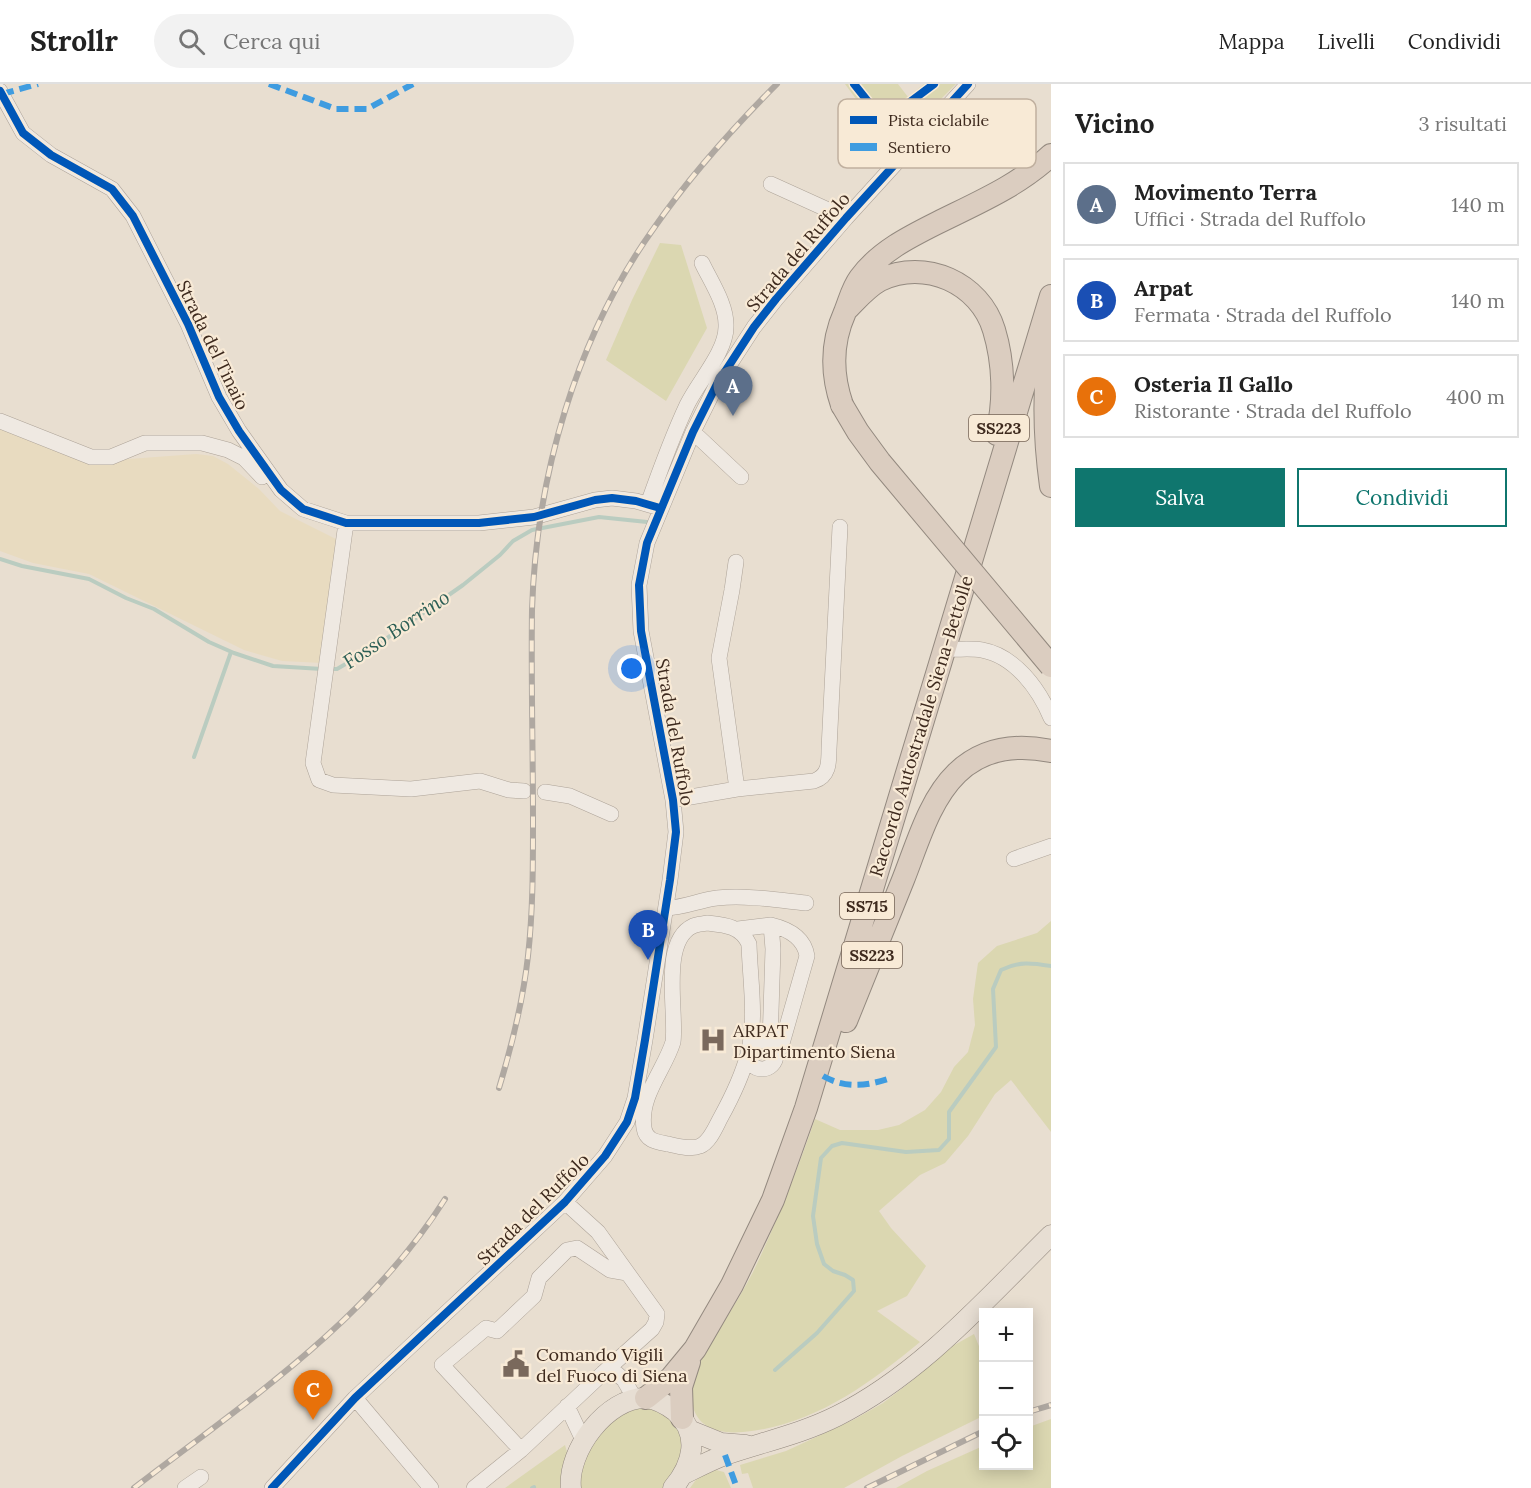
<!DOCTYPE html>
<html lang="it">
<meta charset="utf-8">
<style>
:root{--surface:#fff;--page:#f2f2f2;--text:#222;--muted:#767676;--line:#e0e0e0;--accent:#0f766e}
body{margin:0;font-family:Lora,serif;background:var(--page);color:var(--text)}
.controls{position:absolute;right:18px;bottom:18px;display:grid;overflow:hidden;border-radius:0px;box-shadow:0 3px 15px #0003}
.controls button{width:54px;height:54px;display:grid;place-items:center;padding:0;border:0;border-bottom:2px solid var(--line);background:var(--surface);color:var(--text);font:30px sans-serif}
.you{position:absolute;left:632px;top:585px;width:21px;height:21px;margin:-15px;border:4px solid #fff;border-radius:50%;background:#1a73e8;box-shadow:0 0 0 9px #1a73e833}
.badge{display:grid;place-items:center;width:39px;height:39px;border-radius:50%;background:var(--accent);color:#fff;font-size:20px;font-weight:700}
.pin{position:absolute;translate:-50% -50px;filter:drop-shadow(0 2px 3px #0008)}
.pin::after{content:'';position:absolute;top:32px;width:21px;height:18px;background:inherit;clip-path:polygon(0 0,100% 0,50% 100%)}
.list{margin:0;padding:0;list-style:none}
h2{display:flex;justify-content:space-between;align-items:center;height:78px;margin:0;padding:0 24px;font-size:26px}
h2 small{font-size:20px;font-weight:400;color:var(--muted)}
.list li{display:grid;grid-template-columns:39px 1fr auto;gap:18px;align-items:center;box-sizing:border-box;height:84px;margin:0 12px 12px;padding:0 12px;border:2px solid var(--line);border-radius:0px}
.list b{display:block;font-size:22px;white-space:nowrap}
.list p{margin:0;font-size:20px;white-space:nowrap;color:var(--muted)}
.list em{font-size:20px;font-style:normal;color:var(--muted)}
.actions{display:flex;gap:12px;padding:18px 24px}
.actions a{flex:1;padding:14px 0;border:2px solid var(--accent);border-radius:0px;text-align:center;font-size:21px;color:var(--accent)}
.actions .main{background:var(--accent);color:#fff}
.icon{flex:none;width:33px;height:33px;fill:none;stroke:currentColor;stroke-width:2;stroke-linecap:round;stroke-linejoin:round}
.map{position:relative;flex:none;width:1051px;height:1404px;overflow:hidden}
header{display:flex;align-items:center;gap:36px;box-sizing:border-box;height:84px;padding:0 30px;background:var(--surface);border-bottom:2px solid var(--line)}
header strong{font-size:28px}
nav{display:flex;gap:33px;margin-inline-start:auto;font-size:21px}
.search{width:420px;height:54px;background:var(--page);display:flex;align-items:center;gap:15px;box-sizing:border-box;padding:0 21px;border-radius:33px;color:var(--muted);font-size:22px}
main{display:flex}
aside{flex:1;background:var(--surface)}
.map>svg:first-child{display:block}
.farmland{fill:#e8dbc0}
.green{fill:#dbd7b1}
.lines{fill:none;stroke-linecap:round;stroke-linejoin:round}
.stream{stroke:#baccc0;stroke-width:4}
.minor-casing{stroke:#ada398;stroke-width:16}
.major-casing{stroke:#93897f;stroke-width:21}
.highway-casing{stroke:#93897f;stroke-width:24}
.minor{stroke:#efe9e2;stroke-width:15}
.major{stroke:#e7ded3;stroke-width:20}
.highway{stroke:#dbcdc0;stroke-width:22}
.rail-casing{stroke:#afa8a1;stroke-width:6}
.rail{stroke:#f8ead6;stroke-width:4;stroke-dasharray:11;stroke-linecap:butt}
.highway-bridge-casing{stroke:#93897f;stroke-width:24;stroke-linecap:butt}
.highway-bridge{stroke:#dbcdc0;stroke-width:22}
.quiet{stroke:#3f9ce0;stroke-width:6;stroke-dasharray:12 6;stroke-linecap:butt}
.cycleway-casing{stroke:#f8ead6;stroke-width:11}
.cycleway{stroke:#0057b8;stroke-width:8}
.labels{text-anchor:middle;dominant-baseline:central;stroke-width:4.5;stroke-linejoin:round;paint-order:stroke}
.shield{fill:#f8ead6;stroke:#766455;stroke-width:1.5}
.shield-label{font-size:16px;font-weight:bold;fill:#3e2a1e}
.street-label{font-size:18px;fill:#3e2a1e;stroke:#f8ead6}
.poi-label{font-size:18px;fill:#3e2a1e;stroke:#f8ead6;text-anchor:start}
.water-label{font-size:20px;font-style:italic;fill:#2d5f55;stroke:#f8ead6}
.key{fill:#f8ead6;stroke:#c0b09f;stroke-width:1.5}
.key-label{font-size:16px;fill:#3e2a1e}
</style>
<header>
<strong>Strollr</strong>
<div class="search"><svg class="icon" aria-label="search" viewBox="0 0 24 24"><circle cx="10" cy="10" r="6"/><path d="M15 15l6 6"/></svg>Cerca qui</div>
<nav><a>Mappa</a><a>Livelli</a><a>Condividi</a></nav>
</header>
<main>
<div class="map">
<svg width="1051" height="1404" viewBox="0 0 1051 1404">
<rect width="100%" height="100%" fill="#e8ded0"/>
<!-- farmland -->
<path class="farmland" d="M 0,340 L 102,377 L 196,370 L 213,372 L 228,380 L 259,405 L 280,427 L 336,455 L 322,579 L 282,577 L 244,566 L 89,490 L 33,479 L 0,467 Z"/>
<!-- green -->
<path class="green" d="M 845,0 L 898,0 L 908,13 L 924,0 L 956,0 L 892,64 Z
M 660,159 L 681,161 L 707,244 L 666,317 L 606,276 L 632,216 Z
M 1051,837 L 1051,1048 L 1011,996 L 995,1010 L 968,1052 L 945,1079 L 920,1091 L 879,1127 L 891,1144 L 926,1182 L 907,1212 L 877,1227 L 920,1258 C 868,1301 812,1342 743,1348 C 708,1351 688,1337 691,1299 C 692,1291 698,1282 702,1275 C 718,1245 738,1218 753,1188 C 777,1138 797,1087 815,1035 L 840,1046 L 878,1046 L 899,1041 L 925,1026 L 941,1008 L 954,983 L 968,968 L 975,941 L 973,915 L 978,879 L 997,862 L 1037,849 Z
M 974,1250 L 983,1272 L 983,1332 L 902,1372 L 844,1404 L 753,1404 L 748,1389 L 742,1390 L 740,1381 L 786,1367 L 855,1335 L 883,1319 L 913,1296 L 949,1264 Z
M 638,1323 C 663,1326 668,1332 683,1351 L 682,1375 L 663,1404 L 581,1404 C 574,1366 606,1337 638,1323 Z
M 1051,1335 L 1051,1404 L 896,1404 L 927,1387 L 983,1362 L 984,1382 L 1028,1382 L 1029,1343 Z
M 565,1361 L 567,1368 L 560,1404 L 505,1404 Z
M 716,1386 L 724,1388 L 731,1404 L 690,1404 L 698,1393 Z"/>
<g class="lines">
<!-- stream -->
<path class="stream" d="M 0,475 L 22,482 L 89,495 L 126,514 L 154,525 L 209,558 L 234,569 L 273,582 L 322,585
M 329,585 L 337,585 L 373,564 L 463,501 L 500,471 L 513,457 L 532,446 L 599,433 L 647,438
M 194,673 L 231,568
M 775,1286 L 817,1249 L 854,1207 L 853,1196 L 845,1191 L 833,1187 L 824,1180 L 817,1160 L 813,1132 L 821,1074 L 832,1062 L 842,1059 L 906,1068 L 939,1066 L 949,1055 L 949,1028 L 996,963 L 993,905 L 1001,886 C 1019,877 1032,879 1051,882
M 532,1404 L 534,1403"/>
<defs>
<path id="minor" d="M 0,7 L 23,49 L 51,71 L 112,105 L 133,132 L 188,240 L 219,313 L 239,347 L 281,406 L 303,425 L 346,439 L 479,439 L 534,433 L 595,416 L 612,414 L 636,417 L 660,424
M 771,100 L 846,134
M 0,337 L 91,373 L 111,373 L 145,359 L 202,359 L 228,366 L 244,374 L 262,393
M 693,348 L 741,393
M 648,420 C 660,386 672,353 687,321 C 698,298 726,268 726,243 C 727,221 711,198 702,179
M 346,439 L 313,679 L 319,696 L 333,701 L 411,705 L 480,697 L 509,706 L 524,707
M 736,478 L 732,506 L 719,574 L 737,705
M 944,565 C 957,566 970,564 982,566 C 1015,572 1039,605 1051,634
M 545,708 L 570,712 L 611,730
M 673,716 L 737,705 L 814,697 C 829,692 829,679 829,665 L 840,443
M 1014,775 L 1051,762
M 666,824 C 684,824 699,816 717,814 C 746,811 777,816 806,819
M 707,839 C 725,841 741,842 749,860 C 750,896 757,935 748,970 C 742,992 732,1013 721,1033 C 716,1042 710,1058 700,1062 C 691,1066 677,1062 668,1060 C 657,1058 646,1057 644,1044 C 639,1012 665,985 673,958 C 677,929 660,857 693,842 C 697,840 703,840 707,839 Z
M 738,845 L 771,841
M748 971a14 14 0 1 1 28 0a14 14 0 1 1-28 0Z
M 770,959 L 773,865 L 771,841 C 788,845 804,853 807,872 L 781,963 L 776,970
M 565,1118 L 598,1148 L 657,1230 L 656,1238 L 652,1245 L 603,1289
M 355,1314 L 431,1404
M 567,1322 L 583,1356
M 521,1366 L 442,1281 L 486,1244 L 497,1247 L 534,1212 L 539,1194 L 567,1166 L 577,1164 L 610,1186 L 627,1189
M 185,1404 L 201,1393
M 272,1404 L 355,1314 L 565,1118 L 605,1072 L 627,1038 L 635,1014 L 645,956 L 670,796 L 676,748 L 673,716 L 641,547 L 639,501 L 647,459 L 693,348 L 717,300 L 754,243 L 776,215 L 846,134 L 968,0
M 474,1404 L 521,1366 L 603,1289 L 615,1288 L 624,1296 L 635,1315"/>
<path id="major" d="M 689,1346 L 721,1359 L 746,1361
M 684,1390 C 698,1383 711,1376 725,1371 C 763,1358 801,1350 837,1332 C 921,1290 985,1216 1051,1151
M 571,1404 C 567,1367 607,1313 646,1314 C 656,1315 667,1321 675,1327 C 701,1350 693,1380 673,1404"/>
<path id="highway" d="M 846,226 C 857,215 867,203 880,196 C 925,174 980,199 994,246 C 1004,279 1005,317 997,350
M 1051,253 C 1043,303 1044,352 1051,402
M 842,321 C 831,289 831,259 845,228 C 850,216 852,205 860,194 C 879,168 909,153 937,139 C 977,119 1018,102 1051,71
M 846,937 C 865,890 884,843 903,796 C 917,761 929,716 957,689 C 983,664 1017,660 1051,667
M 646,1314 L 671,1294 L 695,1265 L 732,1201 L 773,1116 L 806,1024 L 1051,212
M 682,1334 L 681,1303 L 689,1278"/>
</defs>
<!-- minor casing -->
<use href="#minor" class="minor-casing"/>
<!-- major casing -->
<use href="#major" class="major-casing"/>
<!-- highway casing -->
<use href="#highway" class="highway-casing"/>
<!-- minor -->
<use href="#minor" class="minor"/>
<!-- major -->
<use href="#major" class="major"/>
<!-- highway -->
<use href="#highway" class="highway"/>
<defs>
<path id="rail" d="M 499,1004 C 512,961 523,917 528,872 C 533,827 533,782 533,737 C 533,667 531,596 532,526 C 536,393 576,253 654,144 C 690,92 732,45 777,0
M 1028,1328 L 1051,1321
M 134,1404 C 246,1318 368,1237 445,1115
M 867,1404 L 984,1347"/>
</defs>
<!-- rail casing -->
<use href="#rail" class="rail-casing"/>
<!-- rail -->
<use href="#rail" class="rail"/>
<defs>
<path id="highway-bridge" d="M 842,321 L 858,348 L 880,378 L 1051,582"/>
</defs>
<!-- highway-bridge casing -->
<use href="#highway-bridge" class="highway-bridge-casing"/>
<!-- highway-bridge -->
<use href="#highway-bridge" class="highway-bridge"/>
<!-- quiet -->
<path class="quiet" d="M 269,0 L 336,25 L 367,25 L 413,0
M 2,10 L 38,0
M 823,992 C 846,1005 867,1002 891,994
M 725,1371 L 737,1404"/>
<defs>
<path id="cycleway" d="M 854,0 L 878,30 L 890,33 L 934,0
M 0,7 L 23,49 L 51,71 L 112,105 L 133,132 L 188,240 L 219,313 L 239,347 L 281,406 L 303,425 L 346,439 L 479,439 L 534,433 L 595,416 L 612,414 L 636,417 L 660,424
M 272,1404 L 355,1314 L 565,1118 L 605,1072 L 627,1038 L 635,1014 L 645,956 L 670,796 L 676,748 L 673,716 L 641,547 L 639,501 L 647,459 L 693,348 L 717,300 L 754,243 L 776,215 L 846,134 L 968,0"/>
</defs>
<!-- cycleway casing -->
<use href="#cycleway" class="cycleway-casing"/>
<!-- cycleway -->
<use href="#cycleway" class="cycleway"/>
</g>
<!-- icons -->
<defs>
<symbol id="hospital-bare" viewBox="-9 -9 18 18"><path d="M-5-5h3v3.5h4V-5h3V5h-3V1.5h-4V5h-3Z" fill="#7a695c" stroke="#f8ead6" stroke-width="2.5" paint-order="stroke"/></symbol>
<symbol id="civic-bare" viewBox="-9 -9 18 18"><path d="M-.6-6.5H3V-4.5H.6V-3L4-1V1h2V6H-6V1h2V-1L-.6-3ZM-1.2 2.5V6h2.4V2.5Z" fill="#7a695c" stroke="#f8ead6" stroke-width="2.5" paint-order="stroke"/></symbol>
</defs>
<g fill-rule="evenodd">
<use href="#hospital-bare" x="694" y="937" width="38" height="38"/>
<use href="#civic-bare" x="497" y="1261" width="38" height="38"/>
</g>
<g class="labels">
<!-- shield labels -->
<g class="shield">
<rect x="969" y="331" width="60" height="26" rx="4.5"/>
<rect x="840" y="809" width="54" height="26" rx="4.5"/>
<rect x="842" y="858" width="60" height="26" rx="4.5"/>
</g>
<g class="shield-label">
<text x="999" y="344">SS223</text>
<text x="867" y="822">SS715</text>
<text x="872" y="871">SS223</text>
</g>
<!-- street labels -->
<g class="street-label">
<text transform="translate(798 168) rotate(-50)">Strada del Ruffolo</text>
<text transform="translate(213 261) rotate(64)">Strada del Tinaio</text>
<text transform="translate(921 642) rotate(-73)">Raccordo Autostradale Siena-Bettolle</text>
<text transform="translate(675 648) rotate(80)">Strada del Ruffolo</text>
<text transform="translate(533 1125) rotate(-45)">Strada del Ruffolo</text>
</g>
<!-- poi labels -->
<g class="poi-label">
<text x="733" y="946">ARPAT<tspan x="733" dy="21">Dipartimento Siena</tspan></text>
<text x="536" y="1270">Comando Vigili<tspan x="536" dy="21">del Fuoco di Siena</tspan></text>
</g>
<!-- water labels -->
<g class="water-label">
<text transform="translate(396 545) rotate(-34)">Fosso Borrino</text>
</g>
</g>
<!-- legend -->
<rect x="838" y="15" width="198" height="69" rx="9" class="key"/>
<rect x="850" y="32" width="27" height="8" fill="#0057b8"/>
<rect x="850" y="59" width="27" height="8" fill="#3f9ce0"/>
<g class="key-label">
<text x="888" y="42">Pista ciclabile</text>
<text x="888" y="69">Sentiero</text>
</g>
</svg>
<div class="controls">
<button>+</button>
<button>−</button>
<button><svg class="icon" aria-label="locate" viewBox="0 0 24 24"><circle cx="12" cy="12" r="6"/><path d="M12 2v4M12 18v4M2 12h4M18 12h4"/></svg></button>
</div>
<div class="you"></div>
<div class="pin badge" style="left:733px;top:332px;background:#5c6f8a">A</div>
<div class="pin badge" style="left:648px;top:876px;background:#1a4fb4">B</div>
<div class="pin badge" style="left:313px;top:1336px;background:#e8710a">C</div>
</div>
<aside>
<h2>Vicino<small>3 risultati</small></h2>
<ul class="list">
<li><span class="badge" style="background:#5c6f8a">A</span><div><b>Movimento Terra</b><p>Uffici · Strada del Ruffolo</p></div><em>140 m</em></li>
<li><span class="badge" style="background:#1a4fb4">B</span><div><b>Arpat</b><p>Fermata · Strada del Ruffolo</p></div><em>140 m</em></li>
<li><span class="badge" style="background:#e8710a">C</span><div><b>Osteria Il Gallo</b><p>Ristorante · Strada del Ruffolo</p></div><em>400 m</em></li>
</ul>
<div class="actions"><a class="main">Salva</a><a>Condividi</a></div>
</aside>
</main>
